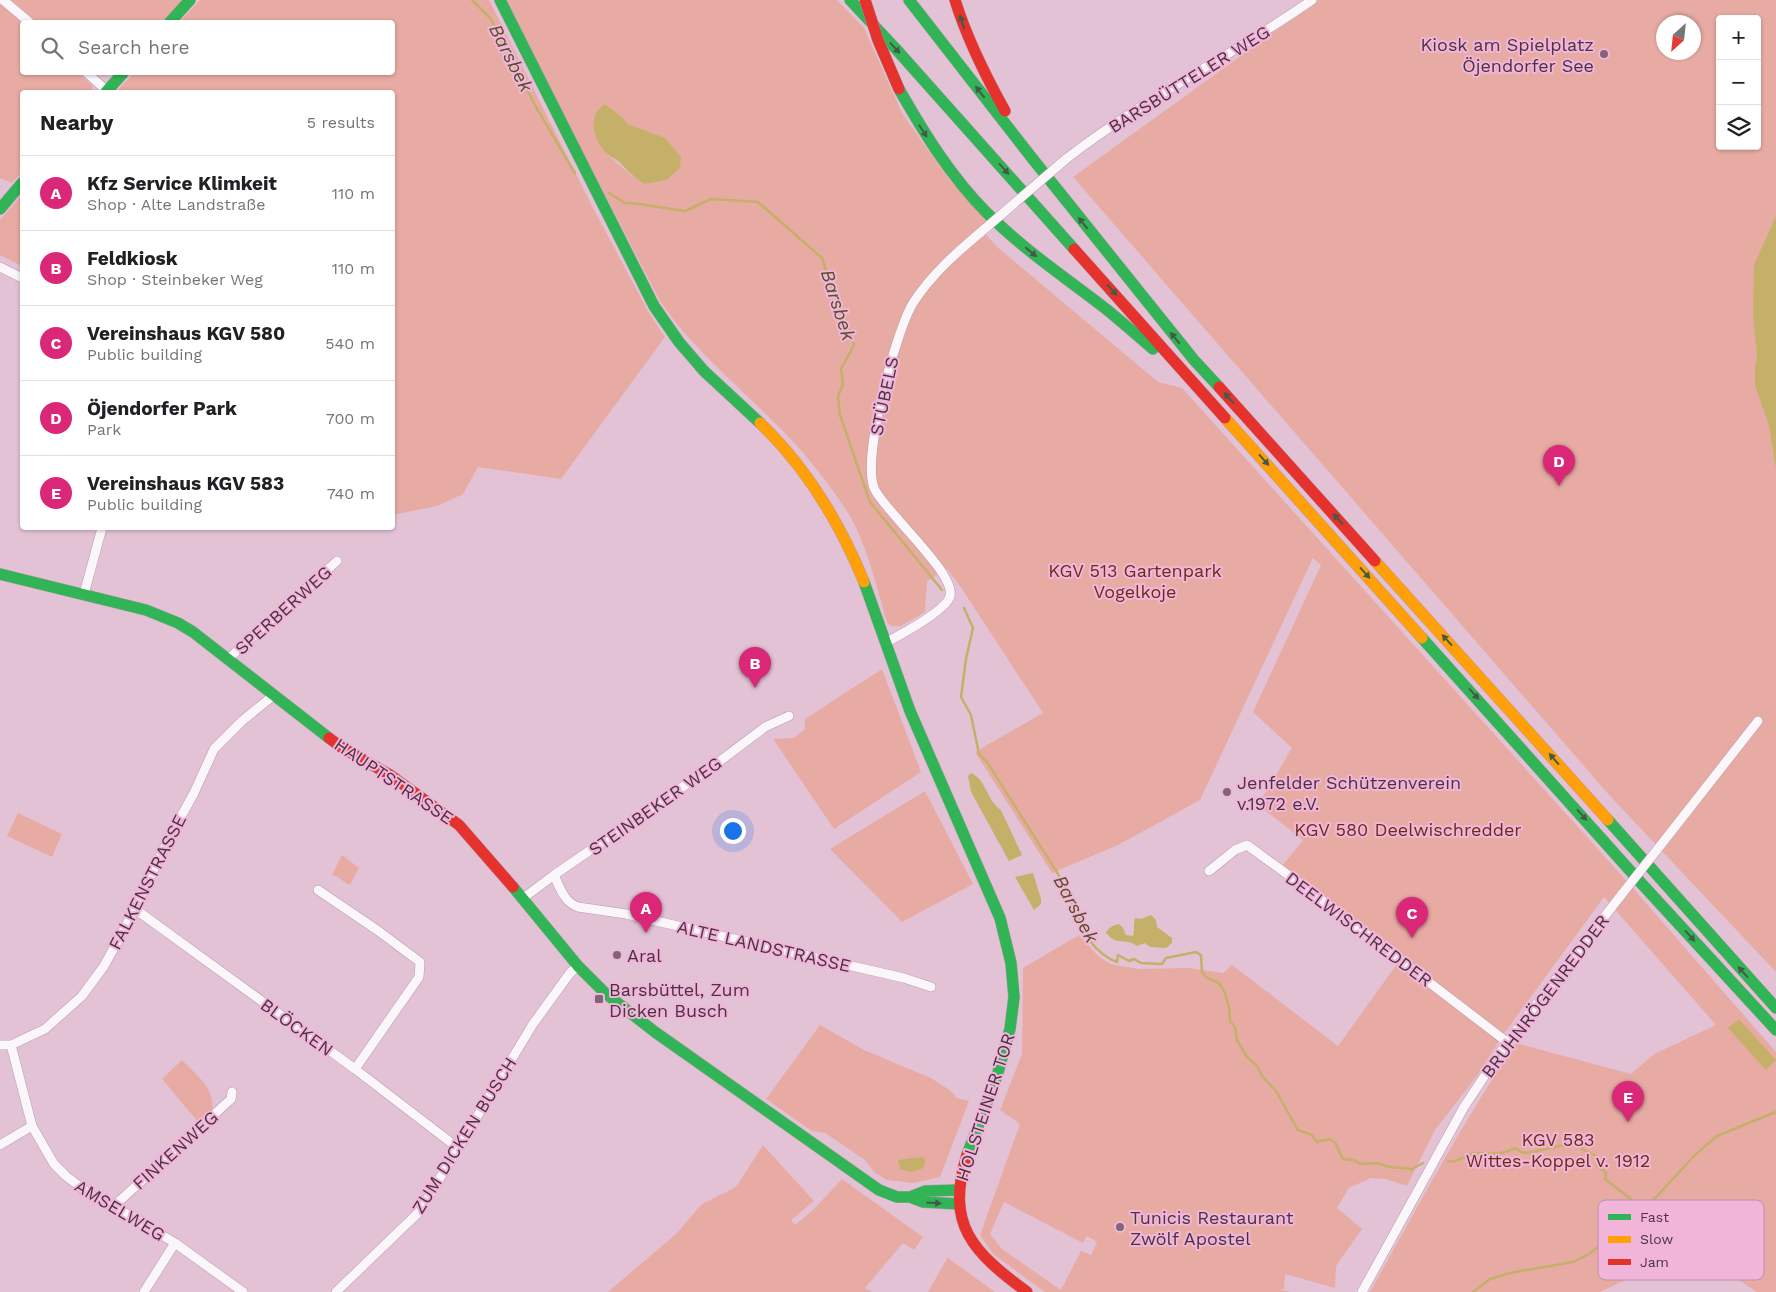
<!DOCTYPE html>
<meta charset="utf-8">
<style>
:root{--surface:#fff;--page:#f2f2f2;--text:#202124;--muted:#757577;--line:#e0e0e0;--accent:#db2777}
body{margin:0;font-family:"Work Sans",sans-serif;background:var(--page);color:var(--text)}
.controls{position:absolute;right:15px;top:15px;display:grid;overflow:hidden;border-radius:5px;box-shadow:0 1px 4px #0004}
.controls button{width:45px;height:45px;display:grid;place-items:center;padding:0;border:0;border-bottom:1px solid var(--line);background:var(--surface);color:var(--text);font:25px sans-serif}
.compass{position:absolute;left:1656px;top:15px;width:45px;height:45px;border-radius:50%;background:var(--surface);box-shadow:0 1px 4px #0004;rotate:207deg}
.you{position:absolute;left:732px;top:830px;width:18px;height:18px;margin:-12px;border:4px solid #fff;border-radius:50%;background:#1a73e8;box-shadow:0 0 0 8px #1a73e833}
.badge{display:grid;place-items:center;width:32px;height:32px;border-radius:50%;background:var(--accent);color:#fff;font-size:16px;font-weight:700}
.pin{position:absolute;translate:-50% -41px;filter:drop-shadow(0 1px 2px #0008)}
.pin::after{content:'';position:absolute;top:26px;width:18px;height:15px;background:inherit;clip-path:polygon(0 0,100% 0,50% 100%)}
.list{margin:0;padding:0;list-style:none}
h2{display:flex;justify-content:space-between;align-items:center;height:65px;margin:0;padding:0 20px;font-size:21px}
h2 small{font-size:16px;font-weight:400;color:var(--muted)}
.list li{display:grid;grid-template-columns:32px 1fr auto;gap:15px;align-items:center;box-sizing:border-box;height:75px;padding:0 20px;border-top:1px solid var(--line)}
.list b{display:block;font-size:19px;white-space:nowrap}
.list p{margin:0;font-size:16px;white-space:nowrap;color:var(--muted)}
.list em{font-size:16px;font-style:normal;color:var(--muted)}
.icon{flex:none;width:28px;height:28px;fill:none;stroke:currentColor;stroke-width:2;stroke-linecap:round;stroke-linejoin:round}
.map{position:relative;flex:none;width:1776px;height:1292px;overflow:hidden}
.search{position:absolute;background:var(--surface);box-shadow:0 1px 4px #0004;left:20px;top:20px;width:375px;height:55px;display:flex;align-items:center;gap:12px;box-sizing:border-box;padding:0 18px;border-radius:5px;color:var(--muted);font-size:19px}
.panel{position:absolute;background:var(--surface);box-shadow:0 1px 4px #0004;left:20px;top:90px;width:375px;height:440px;border-radius:5px}
.map>svg:first-child{display:block}
.green{fill:#e8aba3;fill-rule:evenodd}
.water{fill:#c5b06a}
.lines{fill:none;stroke-linecap:round;stroke-linejoin:round}
.stream{stroke:#c5b06a;stroke-width:2.5}
.street-casing{stroke:#b59cab;stroke-width:10}
.fast-casing{stroke:#b59cab;stroke-width:12}
.slow-casing{stroke:#b59cab;stroke-width:12}
.jam-casing{stroke:#b59cab;stroke-width:12}
.street{stroke:#fbf6f9;stroke-width:9}
.fast{stroke:#30b455;stroke-width:11}
.slow{stroke:#ff9f0a;stroke-width:11}
.jam{stroke:#e5322d;stroke-width:11}
.street-bridge-casing{stroke:#b59cab;stroke-width:10;stroke-linecap:butt}
.jam-bridge-casing{stroke:#9c98a5;stroke-width:12;stroke-linecap:butt}
.street-bridge{stroke:#fbf6f9;stroke-width:9}
.jam-bridge{stroke:#e5322d;stroke-width:11}
.oneway{fill:#435a48}
.poi-dot{fill:#806576;stroke:#f1b5da;stroke-width:2}
.labels{text-anchor:middle;dominant-baseline:central;stroke-width:4;stroke-linejoin:round;paint-order:stroke}
.poi-label{font-size:18px;fill:#4b3342;stroke:#f1b5da;text-anchor:start}
.street-label{font-size:18px;fill:#4b3342;stroke:#f1b5da}
.park-label{font-size:18px;fill:#6a2d13;stroke:#f1b5da}
.water-label{font-size:19px;font-style:italic;fill:#585225;stroke:#f1b5da}
.key{fill:#f1b5da;stroke:#bf8eac;stroke-width:1}
.key-label{font-size:14px;fill:#4b3342}
</style>
<div class="map">
<svg width="1776" height="1292" viewBox="0 0 1776 1292">
<rect width="100%" height="100%" fill="#e3c2d6"/>
<!-- green -->
<path class="green" d="M 11,0 L 183,0 L 163,22 L 36,22 Z
M 200,0 L 489,0 L 592,206 L 649,313 L 665,337 L 561,479 L 478,467 L 463,494 L 437,506 L 397,514 L 393,518 L 392,92 L 116,92 L 134,73 L 392,72 L 392,22 L 179,22 Z
M 504,0 L 837,0 L 864,28 L 902,113 L 948,178 L 987,221 L 979,227 L 996,246 L 1158,382 L 1182,388 L 1624,878 L 1776,1052 L 1776,1292 L 1757,1292 L 1691,1249 L 1600,1292 L 1370,1292 C 1417,1208 1462,1123 1516,1043 L 1631,1074 L 1654,1054 L 1716,1025 L 1604,897 L 1503,1035 L 1477,1076 L 1435,1130 L 1407,1186 L 1386,1179 L 1371,1178 L 1349,1188 L 1337,1208 L 1362,1229 L 1336,1266 L 1335,1288 L 1285,1274 L 1284,1289 L 1278,1289 L 1290,1292 L 1045,1292 L 993,1254 L 980,1235 L 1020,1124 L 1000,1110 L 1022,1054 L 1023,968 L 1079,935 L 1099,957 L 1111,964 L 1138,969 L 1188,968 L 1223,973 L 1232,965 L 1338,1046 L 1402,957 L 1282,866 L 1303,840 L 1258,805 L 1292,748 L 1253,712 L 1321,565 L 1313,558 L 1200,800 L 1116,846 L 1052,873 L 975,752 L 1043,713 L 962,589 L 947,569 L 927,581 L 925,612 L 901,626 L 891,626 L 887,622 C 876,585 867,544 847,511 C 826,479 800,447 772,420 C 734,382 690,346 660,301 ZM 605,104 L 622,117 L 628,124 L 635,128 L 656,134 L 680,168 L 667,180 L 645,184 L 631,175 L 606,153 L 595,133 ZM 1004,1202 L 1083,1243 L 1087,1236 L 1097,1242 L 1091,1255 L 1081,1251 L 1061,1290 L 1002,1249 L 990,1234 Z
M 1318,0 L 1776,0 L 1776,972 L 1610,796 L 1073,177 ZM 1720,19 L 1757,19 L 1757,146 L 1720,146 ZM 1664,22 L 1694,22 L 1694,52 L 1664,52 Z
M 0,2 L 23,22 L 22,72 L 78,73 L 92,85 L 92,92 L 22,92 L 22,172 L 12,183 L 0,178 Z
M 22,195 L 22,266 L 0,255 L 0,220 Z
M 882,669 L 921,772 L 834,829 L 773,739 L 794,738 L 805,729 L 805,719 Z
M 925,791 L 973,884 L 902,922 L 830,849 Z
M 18,813 L 62,834 L 52,857 L 7,836 Z
M 342,855 L 359,868 L 350,885 C 343,883 340,876 332,875 Z
M 820,1025 L 864,1050 L 931,1078 L 951,1091 L 957,1098 L 969,1101 L 940,1177 L 913,1183 L 887,1180 L 875,1173 L 865,1160 L 825,1133 L 812,1131 L 766,1099 Z
M 182,1060 C 195,1074 216,1089 212,1110 L 198,1122 L 162,1079 Z
M 763,1145 L 814,1201 L 791,1220 L 795,1225 L 813,1210 L 842,1179 L 923,1237 L 914,1250 L 903,1243 L 865,1288 L 872,1292 L 608,1292 L 676,1234 L 702,1204 L 736,1187 Z
M 948,1257 L 948,1258 L 995,1292 L 928,1292 Z"/>
<!-- water -->
<path class="water" d="M 605,104 L 622,117 L 628,124 L 665,138 L 681,157 L 680,168 L 667,180 L 645,184 C 634,178 627,170 618,161 C 614,158 609,156 605,152 C 593,137 587,116 605,104 Z
M 1776,216 L 1776,469 L 1769,425 L 1755,386 L 1755,368 L 1757,354 L 1753,318 L 1754,265 Z
M 971,773 C 986,779 987,801 1001,810 L 1022,855 L 1009,861 L 971,792 L 968,776 Z
M 1033,873 L 1041,899 L 1041,904 L 1034,910 L 1015,877 Z
M 1151,915 L 1156,920 L 1157,927 L 1172,938 L 1172,943 L 1166,948 L 1150,947 L 1145,943 L 1137,946 C 1125,937 1118,947 1106,933 C 1109,927 1113,925 1119,924 L 1123,928 L 1126,935 L 1133,936 C 1135,930 1133,925 1135,918 L 1141,919 Z
M 1739,1019 L 1776,1060 L 1766,1070 L 1728,1028 Z
M 921,1157 L 925,1159 L 924,1167 L 921,1169 L 911,1172 L 900,1169 L 898,1160 Z"/>
<g class="lines">
<!-- stream -->
<path class="stream" d="M 472,0 L 491,19 L 536,107 L 575,173
M 609,193 L 625,203 L 639,204 L 685,211 L 711,199 L 758,202 L 822,258 L 830,283 L 841,305 L 854,345 L 841,369 L 843,385 L 838,396 L 840,415 L 870,502 L 942,590
M 964,608 L 973,628 L 966,659 L 961,697 L 971,715 L 979,754 L 987,762 L 1058,874 L 1089,940 C 1097,950 1105,958 1117,962 L 1118,955 L 1129,961 L 1134,959 L 1141,963 L 1162,964 L 1166,958 L 1196,952 L 1201,955 L 1202,972 L 1207,978 L 1219,983 L 1224,991 L 1229,1007 L 1230,1021 L 1235,1027 L 1237,1040 L 1247,1057 L 1257,1066 L 1262,1076 L 1276,1091 L 1298,1130 L 1312,1135 L 1317,1142 L 1329,1139 L 1335,1142 L 1343,1159 L 1353,1160 L 1361,1164 L 1376,1163 L 1390,1167 L 1412,1169 L 1423,1163
M 1448,1161 C 1458,1163 1461,1157 1471,1154 C 1480,1151 1490,1155 1500,1153 C 1505,1153 1510,1150 1515,1148 L 1521,1152 L 1527,1153 L 1574,1143 C 1582,1147 1585,1154 1595,1155 L 1598,1159 L 1597,1165 L 1606,1173 L 1605,1179 L 1631,1199 L 1632,1205 L 1645,1209
M 1473,1292 L 1490,1279 L 1510,1273 L 1573,1262 L 1589,1254 L 1645,1209 L 1695,1155 L 1717,1136 L 1776,1112"/>
<defs>
<path id="street" d="M 3,0 L 29,22
M 86,72 L 107,91
M 1066,159 C 1143,99 1232,56 1312,0
M 0,267 L 22,278
M 84,594 L 102,528
M 887,642 C 900,635 947,610 950,596 C 956,574 887,513 875,490 C 860,462 896,331 913,303 C 931,275 956,253 981,232
M 228,659 L 337,561
M 1660,846 L 1758,721
M 1209,871 L 1235,850 L 1247,845 L 1310,891 L 1507,1042
M 554,875 C 560,888 564,902 578,907 L 626,914 L 904,978 L 931,987
M 318,890 L 377,930 L 420,962 L 419,977 L 355,1069
M 522,899 L 554,875 L 716,764 L 765,727 L 789,716
M 135,909 L 355,1069 L 458,1148
M 0,1045 L 11,1045 L 45,1029 L 82,996 L 104,966 L 135,909 L 166,844 L 194,793 L 214,749 L 242,721 L 274,695
M 11,1045 L 32,1126 L 54,1164 L 66,1176 L 91,1195 L 114,1206 L 175,1243 L 243,1292
M 0,1145 L 32,1126
M 114,1206 L 231,1099 L 232,1092
M 144,1292 L 175,1243
M 336,1292 L 420,1211 L 533,1024 L 570,973 L 578,966
M 1362,1292 L 1464,1107 L 1507,1042 L 1622,894"/>
<path id="fast" d="M 500,0 L 654,306 L 679,342 L 704,371 L 760,423
M 850,0 L 896,49 L 1074,249
M 909,0 L 1032,158 L 1194,360 L 1219,387
M 170,22 L 190,0
M 899,89 C 924,133 951,177 987,213 C 1024,250 1066,278 1106,309 C 1122,322 1138,336 1153,349
M 106,92 L 124,72
M 0,209 L 22,183
M 0,574 L 146,610 L 178,623 L 193,632 L 329,738
M 864,582 L 910,711 L 1000,918 L 1011,963 L 1014,997 L 1010,1029 L 997,1076 L 967,1155
M 1422,638 L 1642,884 L 1776,1030
M 1608,820 L 1776,1008
M 513,887 L 578,966 L 605,993 L 655,1032 L 879,1190 L 897,1197 L 910,1197 L 923,1202 L 959,1204
M 910,1197 L 925,1191 L 959,1190"/>
<path id="slow" d="M 1225,418 L 1422,638
M 760,423 C 807,468 840,523 864,582
M 1375,561 L 1608,820"/>
<path id="jam" d="M 955,0 C 967,39 985,75 1005,111
M 1074,249 L 1225,418
M 1219,387 L 1375,561
M 329,738 L 341,747 L 390,775 L 459,825 L 513,887
M 967,1155 C 945,1225 973,1252 1027,1292"/>
</defs>
<!-- street casing -->
<use href="#street" class="street-casing"/>
<!-- fast casing -->
<use href="#fast" class="fast-casing"/>
<!-- slow casing -->
<use href="#slow" class="slow-casing"/>
<!-- jam casing -->
<use href="#jam" class="jam-casing"/>
<!-- street -->
<use href="#street" class="street"/>
<!-- fast -->
<use href="#fast" class="fast"/>
<!-- slow -->
<use href="#slow" class="slow"/>
<!-- jam -->
<use href="#jam" class="jam"/>
<defs>
<path id="street-bridge" d="M 981,232 L 1066,159
M 1622,894 L 1660,846"/>
<path id="jam-bridge" d="M 865,0 L 878,40 L 899,89"/>
</defs>
<!-- street-bridge casing -->
<use href="#street-bridge" class="street-bridge-casing"/>
<!-- jam-bridge casing -->
<use href="#jam-bridge" class="jam-bridge-casing"/>
<!-- street-bridge -->
<use href="#street-bridge" class="street-bridge"/>
<!-- jam-bridge -->
<use href="#jam-bridge" class="jam-bridge"/>
</g>
<!-- one-way arrows -->
<defs><path id="oneway-solid" d="M-6-.8H1V-3.2L6.5 0L1 3.2V.8H-6Z" transform="scale(1.25)"/></defs>
<g class="oneway">
<use href="#oneway-solid" transform="translate(962 22) rotate(-108)"/>
<use href="#oneway-solid" transform="translate(895 48) rotate(47)"/>
<use href="#oneway-solid" transform="translate(980 92) rotate(-128)"/>
<use href="#oneway-solid" transform="translate(923 131) rotate(57)"/>
<use href="#oneway-solid" transform="translate(1004 169) rotate(48)"/>
<use href="#oneway-solid" transform="translate(1083 223) rotate(-129)"/>
<use href="#oneway-solid" transform="translate(1031 252) rotate(40)"/>
<use href="#oneway-solid" transform="translate(1112 290) rotate(48)"/>
<use href="#oneway-solid" transform="translate(1175 338) rotate(-130)"/>
<use href="#oneway-solid" transform="translate(1229 398) rotate(-132)"/>
<use href="#oneway-solid" transform="translate(1264 460) rotate(48)"/>
<use href="#oneway-solid" transform="translate(1338 519) rotate(-132)"/>
<use href="#oneway-solid" transform="translate(1365 573) rotate(48)"/>
<use href="#oneway-solid" transform="translate(1447 640) rotate(-132)"/>
<use href="#oneway-solid" transform="translate(1474 694) rotate(48)"/>
<use href="#oneway-solid" transform="translate(1554 759) rotate(-131)"/>
<use href="#oneway-solid" transform="translate(1582 815) rotate(48)"/>
<use href="#oneway-solid" transform="translate(1690 936) rotate(48)"/>
<use href="#oneway-solid" transform="translate(1743 972) rotate(-132)"/>
<use href="#oneway-solid" transform="translate(934 1203) rotate(3)"/>
</g>
<!-- markers -->
<g class="poi-dot">
<circle cx="1604" cy="54" r="5"/>
<circle cx="1227" cy="792" r="5"/>
<circle cx="617" cy="955" r="5"/>
<rect x="594" y="994" width="10" height="10" rx="2.5"/>
<circle cx="1120" cy="1227" r="5"/>
</g>
<g class="labels">
<!-- poi labels -->
<g class="poi-label">
<text x="1594" y="44" text-anchor="end">Kiosk am Spielplatz<tspan x="1594" dy="21">Öjendorfer See</tspan></text>
<text x="1237" y="782">Jenfelder Schützenverein<tspan x="1237" dy="21">v.1972 e.V.</tspan></text>
<text x="627" y="955">Aral</text>
<text x="609" y="989">Barsbüttel, Zum<tspan x="609" dy="21">Dicken Busch</tspan></text>
<text x="1130" y="1217">Tunicis Restaurant<tspan x="1130" dy="21">Zwölf Apostel</tspan></text>
</g>
<!-- street labels -->
<g class="street-label">
<text transform="translate(1189 79) rotate(-32)">BARSBÜTTELER WEG</text>
<text transform="translate(884 396) rotate(-78)">STÜBELS</text>
<text transform="translate(283 610) rotate(-42)">SPERBERWEG</text>
<text transform="translate(394 781) rotate(34)">HAUPTSTRASSE</text>
<text transform="translate(655 806) rotate(-35)">STEINBEKER WEG</text>
<text transform="translate(147 882) rotate(-63)">FALKENSTRASSE</text>
<text transform="translate(1359 929) rotate(37)">DEELWISCHREDDER</text>
<text transform="translate(764 946) rotate(13)">ALTE LANDSTRASSE</text>
<text transform="translate(1545 996) rotate(-53)">BRUHNRÖGENREDDER</text>
<text transform="translate(297 1027) rotate(36)">BLÖCKEN</text>
<text transform="translate(985 1107) rotate(-72)">HOLSTEINER TOR</text>
<text transform="translate(464 1135) rotate(-58)">ZUM DICKEN BUSCH</text>
<text transform="translate(175 1150) rotate(-42)">FINKENWEG</text>
<text transform="translate(120 1210) rotate(31)">AMSELWEG</text>
</g>
<!-- park labels -->
<g class="park-label">
<text x="1135" y="570">KGV 513 Gartenpark<tspan x="1135" dy="21">Vogelkoje</tspan></text>
<text x="1408" y="829">KGV 580 Deelwischredder</text>
<text x="1558" y="1139">KGV 583<tspan x="1558" dy="21">Wittes-Koppel v. 1912</tspan></text>
</g>
<!-- water labels -->
<g class="water-label">
<text transform="translate(511 58) rotate(63)">Barsbek</text>
<text transform="translate(838 305) rotate(72)">Barsbek</text>
<text transform="translate(1076 909) rotate(62)">Barsbek</text>
</g>
</g>
<!-- legend -->
<rect x="1598" y="1200" width="166" height="80" rx="8" class="key"/>
<rect x="1608" y="1214" width="23" height="6" fill="#30b455"/>
<rect x="1608" y="1236" width="23" height="7" fill="#ff9f0a"/>
<rect x="1608" y="1259" width="23" height="6" fill="#e5322d"/>
<g class="key-label">
<text x="1640" y="1222">Fast</text>
<text x="1640" y="1244">Slow</text>
<text x="1640" y="1267">Jam</text>
</g>
</svg>
<div class="controls">
<button>+</button>
<button>−</button>
<button><svg class="icon" aria-label="layers" viewBox="0 0 24 24"><path d="M12 4l9 5-9 5-9-5zM3 14l9 5 9-5"/></svg></button>
</div>
<svg class="compass" viewBox="-18 -18 36 36"><path d="M0-13l5 13h-10z" fill="#e53935"/><path d="M0 13l5-13h-10z" fill="#757577"/></svg>
<div class="you"></div>
<div class="pin badge" style="left:646px;top:933px">A</div>
<div class="pin badge" style="left:755px;top:688px">B</div>
<div class="pin badge" style="left:1412px;top:938px">C</div>
<div class="pin badge" style="left:1559px;top:486px">D</div>
<div class="pin badge" style="left:1628px;top:1122px">E</div>
<div class="search"><svg class="icon" aria-label="search" viewBox="0 0 24 24"><circle cx="10" cy="10" r="6"/><path d="M15 15l6 6"/></svg>Search here</div>
<section class="panel">
<h2>Nearby<small>5 results</small></h2>
<ul class="list">
<li><span class="badge">A</span><div><b>Kfz Service Klimkeit</b><p>Shop · Alte Landstraße</p></div><em>110 m</em></li>
<li><span class="badge">B</span><div><b>Feldkiosk</b><p>Shop · Steinbeker Weg</p></div><em>110 m</em></li>
<li><span class="badge">C</span><div><b>Vereinshaus KGV 580</b><p>Public building</p></div><em>540 m</em></li>
<li><span class="badge">D</span><div><b>Öjendorfer Park</b><p>Park</p></div><em>700 m</em></li>
<li><span class="badge">E</span><div><b>Vereinshaus KGV 583</b><p>Public building</p></div><em>740 m</em></li>
</ul>
</section>
</div>
